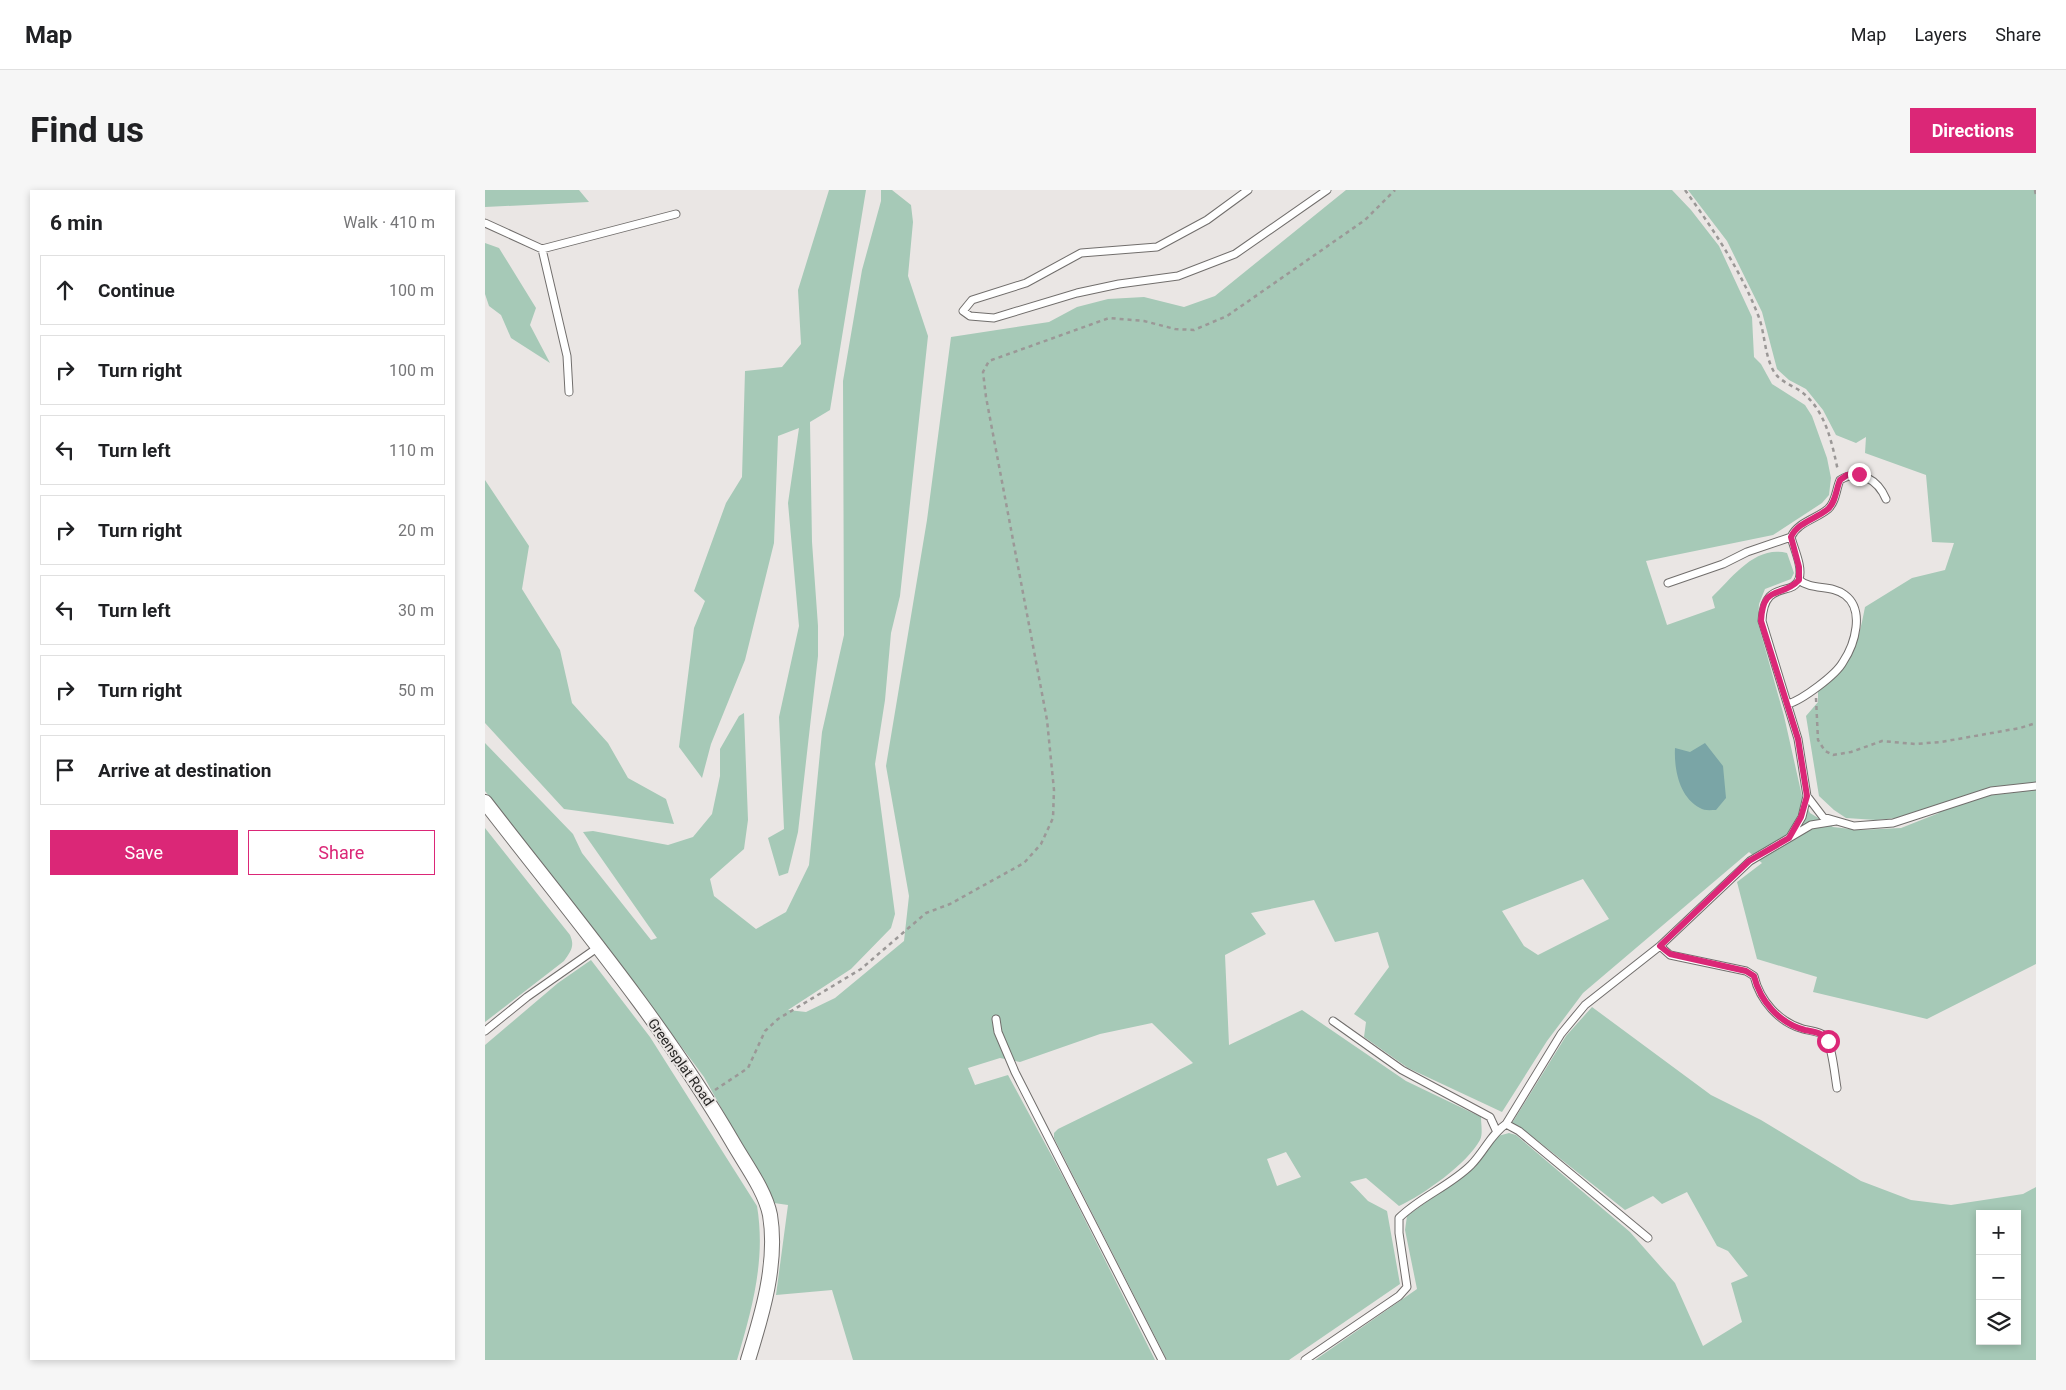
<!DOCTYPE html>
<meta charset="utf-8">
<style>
:root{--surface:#fff;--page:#f6f6f6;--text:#202124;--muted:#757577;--line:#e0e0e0;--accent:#db2777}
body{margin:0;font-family:Roboto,sans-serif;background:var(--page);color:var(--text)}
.controls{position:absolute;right:15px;bottom:15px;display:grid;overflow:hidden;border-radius:0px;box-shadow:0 2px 8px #0003}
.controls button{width:45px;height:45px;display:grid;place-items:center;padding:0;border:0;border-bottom:1px solid var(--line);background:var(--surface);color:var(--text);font:25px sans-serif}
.stop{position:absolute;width:15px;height:15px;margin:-11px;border:4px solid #db2777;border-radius:50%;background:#fff}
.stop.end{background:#db2777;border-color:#fff;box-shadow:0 1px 5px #0008}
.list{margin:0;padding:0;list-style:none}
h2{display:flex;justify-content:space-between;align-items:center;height:65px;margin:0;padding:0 20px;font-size:21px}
h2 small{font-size:16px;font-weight:400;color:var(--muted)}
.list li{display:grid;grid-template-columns:32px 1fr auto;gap:15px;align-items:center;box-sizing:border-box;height:70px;margin:0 10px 10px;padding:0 10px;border:1px solid var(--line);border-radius:0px}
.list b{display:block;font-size:19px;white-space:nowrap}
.list em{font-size:16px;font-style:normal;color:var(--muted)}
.actions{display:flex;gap:10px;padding:15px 20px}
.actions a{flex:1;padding:11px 0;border:1px solid var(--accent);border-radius:0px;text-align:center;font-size:18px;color:var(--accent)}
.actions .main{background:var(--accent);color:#fff}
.icon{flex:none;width:28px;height:28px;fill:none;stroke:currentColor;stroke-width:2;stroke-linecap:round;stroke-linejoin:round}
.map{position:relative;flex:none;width:1551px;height:1170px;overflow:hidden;border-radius:0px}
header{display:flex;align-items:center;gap:30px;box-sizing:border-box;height:70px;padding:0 25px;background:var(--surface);border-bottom:1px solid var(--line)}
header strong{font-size:24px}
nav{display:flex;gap:28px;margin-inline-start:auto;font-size:18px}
.intro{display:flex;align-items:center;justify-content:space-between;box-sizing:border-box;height:120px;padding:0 30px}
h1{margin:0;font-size:35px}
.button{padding:12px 22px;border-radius:0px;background:var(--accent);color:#fff;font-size:18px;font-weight:700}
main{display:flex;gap:30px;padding:0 30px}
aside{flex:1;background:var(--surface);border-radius:0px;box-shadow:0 2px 8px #0003}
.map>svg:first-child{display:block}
.green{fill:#a6c9b7;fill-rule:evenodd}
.water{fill:#7aa5a6}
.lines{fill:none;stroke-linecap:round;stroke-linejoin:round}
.lane-casing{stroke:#716e6c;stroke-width:9}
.street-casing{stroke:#716e6c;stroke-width:16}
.path{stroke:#9b9897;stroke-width:2.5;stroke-dasharray:4 4;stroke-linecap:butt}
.lane{stroke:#fff;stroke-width:7}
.street{stroke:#fff;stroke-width:14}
.route{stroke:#db2777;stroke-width:6}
.labels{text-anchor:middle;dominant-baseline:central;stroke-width:4;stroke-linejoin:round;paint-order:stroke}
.street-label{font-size:14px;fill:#282726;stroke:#eae6e4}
</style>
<header>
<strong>Map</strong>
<nav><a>Map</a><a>Layers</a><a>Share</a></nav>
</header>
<div class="intro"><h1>Find us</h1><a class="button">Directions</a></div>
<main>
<aside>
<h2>6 min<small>Walk · 410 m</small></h2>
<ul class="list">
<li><svg class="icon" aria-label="ahead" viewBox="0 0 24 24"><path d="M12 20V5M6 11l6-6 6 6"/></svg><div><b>Continue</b></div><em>100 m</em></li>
<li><svg class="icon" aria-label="right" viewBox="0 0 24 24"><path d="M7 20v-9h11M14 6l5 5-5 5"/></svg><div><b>Turn right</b></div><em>100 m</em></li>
<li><svg class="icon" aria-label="left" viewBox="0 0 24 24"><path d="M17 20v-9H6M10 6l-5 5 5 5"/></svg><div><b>Turn left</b></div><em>110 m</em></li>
<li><svg class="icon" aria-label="right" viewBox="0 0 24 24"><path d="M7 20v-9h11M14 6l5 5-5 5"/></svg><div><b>Turn right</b></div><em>20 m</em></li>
<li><svg class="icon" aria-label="left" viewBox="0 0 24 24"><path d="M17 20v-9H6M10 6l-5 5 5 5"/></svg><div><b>Turn left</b></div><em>30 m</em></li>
<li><svg class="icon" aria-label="right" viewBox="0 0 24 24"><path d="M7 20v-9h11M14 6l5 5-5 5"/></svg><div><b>Turn right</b></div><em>50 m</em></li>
<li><svg class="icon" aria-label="arrive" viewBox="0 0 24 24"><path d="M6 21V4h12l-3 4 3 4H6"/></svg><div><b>Arrive at destination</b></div></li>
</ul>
<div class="actions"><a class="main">Save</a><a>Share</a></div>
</aside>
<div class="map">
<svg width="1551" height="1170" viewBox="0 0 1551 1170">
<rect width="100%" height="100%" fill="#eae6e4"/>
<!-- green -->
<path class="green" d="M 0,0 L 94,0 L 104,12 L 0,17 Z
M 344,0 L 381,0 L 345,220 L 325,232 L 327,352 L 333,436 L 333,466 L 313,642 L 303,683 L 294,686 L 283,648 L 299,639 L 294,527 L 314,436 L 303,313 L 314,238 L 293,246 L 289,353 L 260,470 L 226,554 L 217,588 L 194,557 L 209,438 L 220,411 L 209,401 L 241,313 L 257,287 L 260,181 L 297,177 L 316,154 L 313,100 Z
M 396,0 L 407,0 L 426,15 L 428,32 L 423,86 L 443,146 L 415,406 L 406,443 L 400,510 L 390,574 L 410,724 L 406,738 L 366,779 L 303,820 L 321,822 L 350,808 L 419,751 L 424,706 L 401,576 L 442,330 L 466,147 L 564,132 L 592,117 L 623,109 L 659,107 L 699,117 L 730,106 L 861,0 L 1187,0 L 1206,20 L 1234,56 L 1267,127 L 1269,167 L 1276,174 L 1287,194 L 1320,215 L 1327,226 L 1342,268 L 1346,288 L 1344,305 L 1337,313 L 1288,345 L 1161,371 L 1182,435 L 1230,418 L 1227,407 C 1248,387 1270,355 1302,363 L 1309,383 L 1306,389 L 1280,399 L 1274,414 L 1273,433 L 1299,526 L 1317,606 L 1325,623 L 1348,637 L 1374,640 L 1416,638 L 1454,623 L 1442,621 L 1423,627 L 1391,630 L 1361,628 L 1349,620 L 1334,606 L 1321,526 L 1333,512 L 1333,499 C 1367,472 1372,459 1380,417 L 1427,388 L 1460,380 L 1469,353 L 1447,352 L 1441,285 L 1380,263 L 1381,247 L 1371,253 L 1351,245 L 1338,220 L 1321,199 L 1304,190 L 1292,179 L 1277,122 L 1242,51 L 1203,0 L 1551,0 L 1551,774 L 1442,829 L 1328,802 L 1332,787 L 1272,769 L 1252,692 L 1277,673 L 1264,662 L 1098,803 L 1062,851 L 1017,922 L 923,878 L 879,847 L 881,832 L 869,824 L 904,777 L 893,742 L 850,752 L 829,710 L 766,723 L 781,744 L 740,765 L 744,855 L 817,820 L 921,891 L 996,927 C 996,934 998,944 995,950 C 982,974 938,1005 914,1016 L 881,988 L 865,992 L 883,1011 L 902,1021 L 915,1094 L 804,1170 L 682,1170 L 569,948 L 569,943 L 573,939 L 708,873 L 667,833 L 615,844 L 535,872 L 515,868 L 483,878 L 490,895 L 523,885 L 583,996 L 670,1170 L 368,1170 L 347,1100 L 291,1105 L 303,1015 L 289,1013 L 219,887 L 122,757 L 0,601 L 0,553 L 88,644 L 97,663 L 166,750 L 172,748 L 98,642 L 108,641 L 183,655 L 208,647 L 227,624 L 235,586 L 235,559 L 254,526 L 259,523 L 263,630 L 259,659 L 225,689 L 229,706 L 271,739 L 301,722 L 324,675 L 337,542 L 359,445 L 358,191 L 377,80 L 396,11 ZM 1098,689 L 1124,729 L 1053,765 L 1039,756 L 1017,721 ZM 801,962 L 816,987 L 792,996 L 782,969 Z
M 0,53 L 14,58 L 51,118 L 45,135 L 65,173 L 26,148 L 16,125 L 4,116 L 0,104 Z
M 0,290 L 44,356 L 37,399 L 75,460 L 87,513 L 123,553 L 143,588 L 181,609 L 189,634 L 79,619 L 0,533 Z
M 0,638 L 85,745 C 90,756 86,761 79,771 L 0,832 Z
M 106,770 L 165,847 L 272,1016 C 281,1070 267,1119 252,1170 L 0,1170 L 0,855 L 73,793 Z
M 1107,817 L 1226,905 L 1276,930 L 1376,991 L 1426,1010 L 1466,1015 L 1538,1004 L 1551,997 L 1551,1170 L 830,1170 L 932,1099 L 920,1040 L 922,1026 L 990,977 L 1013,946 L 1024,943 L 1031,945 L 1145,1042 L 1190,1093 L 1218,1156 L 1257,1132 L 1246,1093 L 1263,1086 L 1243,1061 L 1232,1056 L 1202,1002 L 1177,1014 L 1168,1006 L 1140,1020 L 1034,936 L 1027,933 L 1081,846 ZM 1495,1024 L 1532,1024 L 1532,1151 L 1495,1151 Z"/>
<!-- water -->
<path class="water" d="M 1220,553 L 1238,576 L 1241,608 L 1231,620 C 1226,620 1219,621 1215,618 C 1194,607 1189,579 1190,558 L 1205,562 Z"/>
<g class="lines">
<defs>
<path id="lane" d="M 763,0 L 722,30 L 672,57 L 596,63 L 541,93 L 487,110 L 478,121 L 485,126 L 509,128 L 592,103 L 634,94 L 693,86 L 750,64 L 842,0
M 0,33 L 57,59 L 82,166 L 84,202
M 57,59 L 191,24
M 1306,347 C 1309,359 1318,377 1314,389 C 1307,408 1279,388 1277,431 L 1313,549 L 1322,606 L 1338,627 L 1369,636 L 1408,633 L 1506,601 L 1551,596
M 1183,393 L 1238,374 L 1262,362 L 1306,347 C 1313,332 1331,329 1343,319 C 1351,312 1351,299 1355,290 C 1374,278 1393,290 1401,309
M 1303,514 C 1317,510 1351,485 1358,472 C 1370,454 1380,420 1360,405 C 1346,394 1327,401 1314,390
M 1305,647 L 1317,627 L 1322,606
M 1175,756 L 1185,765 L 1261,781 L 1269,786 C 1275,811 1294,832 1318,839 C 1325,841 1334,841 1340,846 C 1347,854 1350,887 1352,898
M 511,829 L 513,842 L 530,882 L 677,1170
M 848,831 L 917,880 L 1005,927 L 1011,940
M 0,841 L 42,807 L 112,758
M 1021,934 L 1034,941 L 1163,1048
M 820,1170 L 914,1106 L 922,1097 L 914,1043 L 914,1028 C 935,1007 965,996 986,975 C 999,962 1006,944 1021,934 L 1076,844 L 1100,815 L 1175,756 L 1265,671 L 1326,635 L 1351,631"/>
<path id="street" d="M 0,612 C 85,722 177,831 247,951 C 260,974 280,1000 285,1025 C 293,1073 277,1125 263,1170"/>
</defs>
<!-- lane casing -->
<use href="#lane" class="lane-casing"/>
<!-- street casing -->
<use href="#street" class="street-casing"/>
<!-- path -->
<path class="path" d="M 1200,0 C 1228,39 1255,79 1273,125 C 1280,142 1279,163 1288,180 C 1294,192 1308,195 1318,203 C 1341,222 1347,253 1353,281
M 1550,0 L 1551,6
M 1331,508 L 1333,550 L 1340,561 L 1348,565 L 1366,562 L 1397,551 L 1430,554 L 1456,552 L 1535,538 L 1551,533
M 230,900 L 263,878 L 280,841 L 293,829 L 376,779 L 441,723 L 465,714 L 539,673 L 556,654 L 568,628 L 569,600 L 562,530 L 501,207 L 498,182 L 504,171 L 624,128 L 659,131 L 690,139 L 709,140 L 742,126 L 880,30 L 910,0"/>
<!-- lane -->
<use href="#lane" class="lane"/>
<!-- street -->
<use href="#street" class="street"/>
</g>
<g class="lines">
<!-- route -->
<path class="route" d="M 1343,851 C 1337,842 1330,842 1320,840 C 1294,833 1275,811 1269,786 L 1261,781 L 1185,764 L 1175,756 L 1264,671 L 1304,648 L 1316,627 L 1322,606 L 1313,549 L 1276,431 C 1278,393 1296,409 1314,390 L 1314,377 L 1306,347 C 1313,332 1331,329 1343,319 C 1351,312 1351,299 1355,290 L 1362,285 L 1374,284"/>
</g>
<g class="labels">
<!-- street labels -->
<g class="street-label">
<text transform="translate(196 872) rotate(55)">Greensplat Road</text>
</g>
</g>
</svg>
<div class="controls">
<button>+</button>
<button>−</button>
<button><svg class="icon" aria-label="layers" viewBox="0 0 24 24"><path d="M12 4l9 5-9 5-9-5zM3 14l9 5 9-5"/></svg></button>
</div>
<div class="stop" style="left:1343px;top:851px"></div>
<div class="stop end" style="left:1374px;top:284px"></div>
</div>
</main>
